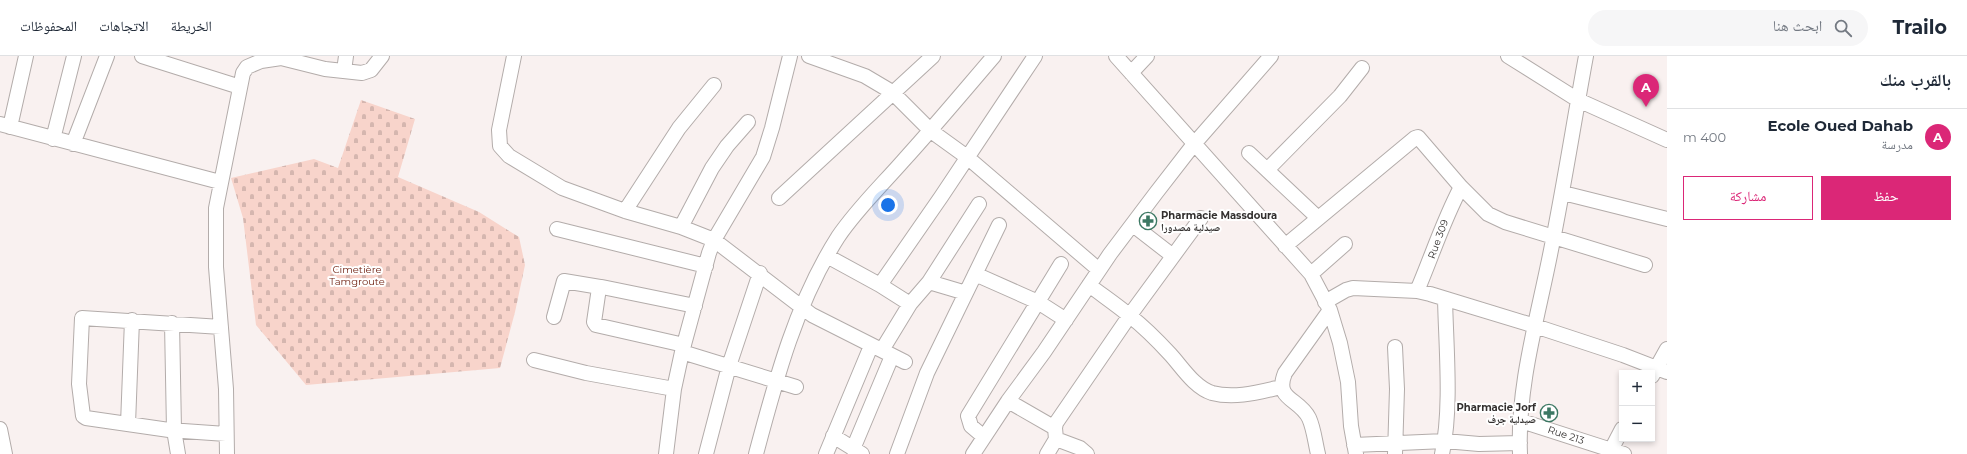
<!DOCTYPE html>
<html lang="ar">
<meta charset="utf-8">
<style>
:root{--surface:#fff;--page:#f6f6f7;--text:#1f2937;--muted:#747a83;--line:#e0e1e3;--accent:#db2777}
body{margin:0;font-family:Montserrat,"Noto Naskh Arabic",sans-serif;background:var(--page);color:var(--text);direction:rtl}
.controls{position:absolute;right:12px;bottom:12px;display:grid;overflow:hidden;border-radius:0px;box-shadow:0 2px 6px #0003}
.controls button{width:36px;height:36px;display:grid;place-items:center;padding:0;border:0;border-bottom:1px solid var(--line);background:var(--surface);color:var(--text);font:20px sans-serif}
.you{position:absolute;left:888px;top:149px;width:14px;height:14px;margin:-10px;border:3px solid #fff;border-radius:50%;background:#1a73e8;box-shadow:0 0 0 6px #1a73e833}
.badge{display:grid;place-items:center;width:26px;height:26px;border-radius:50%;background:var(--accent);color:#fff;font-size:13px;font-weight:700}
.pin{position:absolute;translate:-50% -33px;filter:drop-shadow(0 1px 2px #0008)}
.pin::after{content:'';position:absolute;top:21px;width:14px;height:12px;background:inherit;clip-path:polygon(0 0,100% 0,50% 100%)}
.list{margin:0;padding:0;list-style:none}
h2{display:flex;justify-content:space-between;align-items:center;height:52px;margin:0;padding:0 16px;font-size:17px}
h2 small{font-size:13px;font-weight:400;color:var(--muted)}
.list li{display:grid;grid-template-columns:26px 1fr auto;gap:12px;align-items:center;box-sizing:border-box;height:56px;padding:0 16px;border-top:1px solid var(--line)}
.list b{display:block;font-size:15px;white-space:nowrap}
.list p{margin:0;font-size:13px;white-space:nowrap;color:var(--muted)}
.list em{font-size:13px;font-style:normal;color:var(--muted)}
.actions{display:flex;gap:8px;padding:12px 16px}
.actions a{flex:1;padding:9px 0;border:1px solid var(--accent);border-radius:0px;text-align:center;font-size:14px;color:var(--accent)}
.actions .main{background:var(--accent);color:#fff}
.icon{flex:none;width:22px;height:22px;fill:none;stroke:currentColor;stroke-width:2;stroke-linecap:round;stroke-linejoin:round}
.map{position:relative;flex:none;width:1667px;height:398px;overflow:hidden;direction:ltr}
header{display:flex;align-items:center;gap:24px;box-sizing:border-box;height:56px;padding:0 20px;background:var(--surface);border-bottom:1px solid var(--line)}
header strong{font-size:19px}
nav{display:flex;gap:22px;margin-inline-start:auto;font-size:14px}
.search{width:280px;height:36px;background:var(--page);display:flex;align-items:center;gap:10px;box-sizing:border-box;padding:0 14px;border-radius:22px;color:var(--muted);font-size:15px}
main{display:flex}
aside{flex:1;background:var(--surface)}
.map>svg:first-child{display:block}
.cemetery{fill:url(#cemetery-stones)}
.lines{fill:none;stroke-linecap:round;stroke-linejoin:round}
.minor-casing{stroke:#b3acaa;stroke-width:16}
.minor{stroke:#fff;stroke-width:14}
.labels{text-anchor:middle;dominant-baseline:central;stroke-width:4;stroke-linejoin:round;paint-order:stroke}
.poi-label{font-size:10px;font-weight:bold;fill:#33302f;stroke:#fff;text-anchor:start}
.street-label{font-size:10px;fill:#33302f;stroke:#fff}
.park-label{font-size:10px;fill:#6e1f0f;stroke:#fff}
</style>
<header>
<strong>Trailo</strong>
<div class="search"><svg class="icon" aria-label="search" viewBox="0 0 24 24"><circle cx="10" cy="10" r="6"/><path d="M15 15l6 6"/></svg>ابحث هنا</div>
<nav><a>الخريطة</a><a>الاتجاهات</a><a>المحفوظات</a></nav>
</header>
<main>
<aside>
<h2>بالقرب منك<small></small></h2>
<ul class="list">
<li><span class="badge">A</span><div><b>Ecole Oued Dahab</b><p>مدرسة</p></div><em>400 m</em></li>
</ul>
<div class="actions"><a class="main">حفظ</a><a>مشاركة</a></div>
</aside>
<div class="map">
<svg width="1667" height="398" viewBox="0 0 1667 398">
<defs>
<pattern id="cemetery-stones" width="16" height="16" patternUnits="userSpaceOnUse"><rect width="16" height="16" fill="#f8d4cb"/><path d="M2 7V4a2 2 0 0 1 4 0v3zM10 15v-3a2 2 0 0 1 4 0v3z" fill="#d5b6af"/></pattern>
</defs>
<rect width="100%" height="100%" fill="#f9f1f0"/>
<!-- cemetery -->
<path class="cemetery" d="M 361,44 L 415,63 L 398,121 L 479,156 L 519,181 L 525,209 L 515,256 L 500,312 L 306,329 L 256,269 L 243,162 L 231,122 L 314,103 L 338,112 Z"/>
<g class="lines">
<defs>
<path id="minor" d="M 142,0 L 240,31
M 514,0 L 499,74 L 500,90 L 509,100 L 562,132 L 625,155 L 681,171 L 714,184 L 812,259 L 905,306
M 809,0 L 865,20 L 892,36 L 931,75 L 967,101 L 1099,214
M 1116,0 L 1311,218 L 1330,254 L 1340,287 L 1348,326 L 1351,370 L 1356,398
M 1508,0 L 1578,44 L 1667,84
M 344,15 L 346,0
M 1131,17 L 1147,0
M 0,68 L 220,126
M 10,71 L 26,0
M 53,83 L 74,0
M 73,88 L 107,0
M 1249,97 L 1317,161
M 1267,114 L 1340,40 L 1362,12
M 1563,137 L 1667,163
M 779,142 L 933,0
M 625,155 L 679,72 L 714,29
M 1133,169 L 1173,200
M 681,171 L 712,112 L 727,90 L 748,66
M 557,173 L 706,210
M 1285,190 L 1415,82 L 1418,81 L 1461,131 L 1488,158 L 1505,166 L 1645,209
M 827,200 L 880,229 L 910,248 L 882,294
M 975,218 L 1038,246 L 1066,264
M 1311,218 L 1345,188
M 929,226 L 966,237
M 880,229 L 941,141 L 1035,0
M 1089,229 C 1102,239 1117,249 1130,260 C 1144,271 1158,285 1170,298 C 1182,311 1194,331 1212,337 C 1235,343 1259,336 1281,331
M 1417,235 C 1432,200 1443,165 1461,131
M 1325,246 L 1346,234 L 1353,232 L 1417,235 L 1430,238 L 1535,270 L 1623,299 L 1667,316
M 910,248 L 929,226 L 979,148
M 554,261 L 564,225 L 600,231
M 172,267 L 174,374 L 178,398
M 221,271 L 82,262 L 79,328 L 83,360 L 86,362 L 169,374 L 226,378
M 684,289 L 596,269 L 594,266 L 599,232 L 602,231 L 695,250
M 682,296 L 796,331
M 534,304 L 586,317 L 674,333
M 1652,320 L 1667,293
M 1008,345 L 1055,372
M 1521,365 L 1624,398
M 128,368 L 132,264
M 0,373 L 5,398
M 833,380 L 862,398
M 984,381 L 971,370 L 968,360 L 1061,208
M 1056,383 L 1080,392 L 1087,398
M 1354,389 L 1445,385 L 1479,388 L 1520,387
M 853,393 L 892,300
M 227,398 L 226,333 L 216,211 L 216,152 L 243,17 L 247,11 L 261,5 L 281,2 L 325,13 L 362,17 L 371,14 L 382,0
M 666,398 L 674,333 L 682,296 L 709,197 L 714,184 L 763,101 L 772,72 L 790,0
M 706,398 L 729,310 L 760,217
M 756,398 C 776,323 796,247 838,181 C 857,153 881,130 903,105 C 934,71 964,35 994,0
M 826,398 L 871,290
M 897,398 L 927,317 L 999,169
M 973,398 L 1008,345 L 1044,296 L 1110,198 L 1156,137 L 1194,88 L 1271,0
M 1047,398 L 1056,383 L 1055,372 L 1056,367 L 1130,259 L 1201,162
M 1318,398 C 1315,386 1314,373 1309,362 C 1299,342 1274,344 1285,317 L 1330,254
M 1395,398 L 1397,333 L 1395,291
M 1442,398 C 1452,353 1446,290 1445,243
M 1520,398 C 1517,330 1538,261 1551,194 C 1564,130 1574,65 1586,0
M 1609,398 L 1622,373"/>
</defs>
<!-- minor casing -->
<use href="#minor" class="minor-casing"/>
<!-- minor -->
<use href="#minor" class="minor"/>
</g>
<!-- icons -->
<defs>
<symbol id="pharmacy-ring" viewBox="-11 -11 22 22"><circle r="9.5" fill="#fff" stroke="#3c7863" stroke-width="1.5"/><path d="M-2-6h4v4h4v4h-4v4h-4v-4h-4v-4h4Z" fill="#3c7863"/></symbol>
</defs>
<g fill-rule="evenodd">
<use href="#pharmacy-ring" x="1138" y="155" width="20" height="20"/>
<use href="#pharmacy-ring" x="1539" y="347" width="20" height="20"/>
</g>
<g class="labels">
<!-- poi labels -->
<g class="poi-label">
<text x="1161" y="159">Pharmacie Massdoura<tspan x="1161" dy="12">صيدلية مصدورا</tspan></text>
<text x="1536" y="351" text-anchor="end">Pharmacie Jorf<tspan x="1536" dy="12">صيدلية جرف</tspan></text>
</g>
<!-- street labels -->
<g class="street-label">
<text transform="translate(1438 183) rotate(-70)">Rue 309</text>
<text transform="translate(1566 379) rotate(18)">Rue 213</text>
</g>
<!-- park labels -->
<g class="park-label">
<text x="357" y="213">Cimetière<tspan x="357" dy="12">Tamgroute</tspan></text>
</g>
</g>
</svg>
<div class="controls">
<button>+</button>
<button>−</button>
</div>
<div class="you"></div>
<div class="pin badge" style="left:1646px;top:51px">A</div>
</div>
</main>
